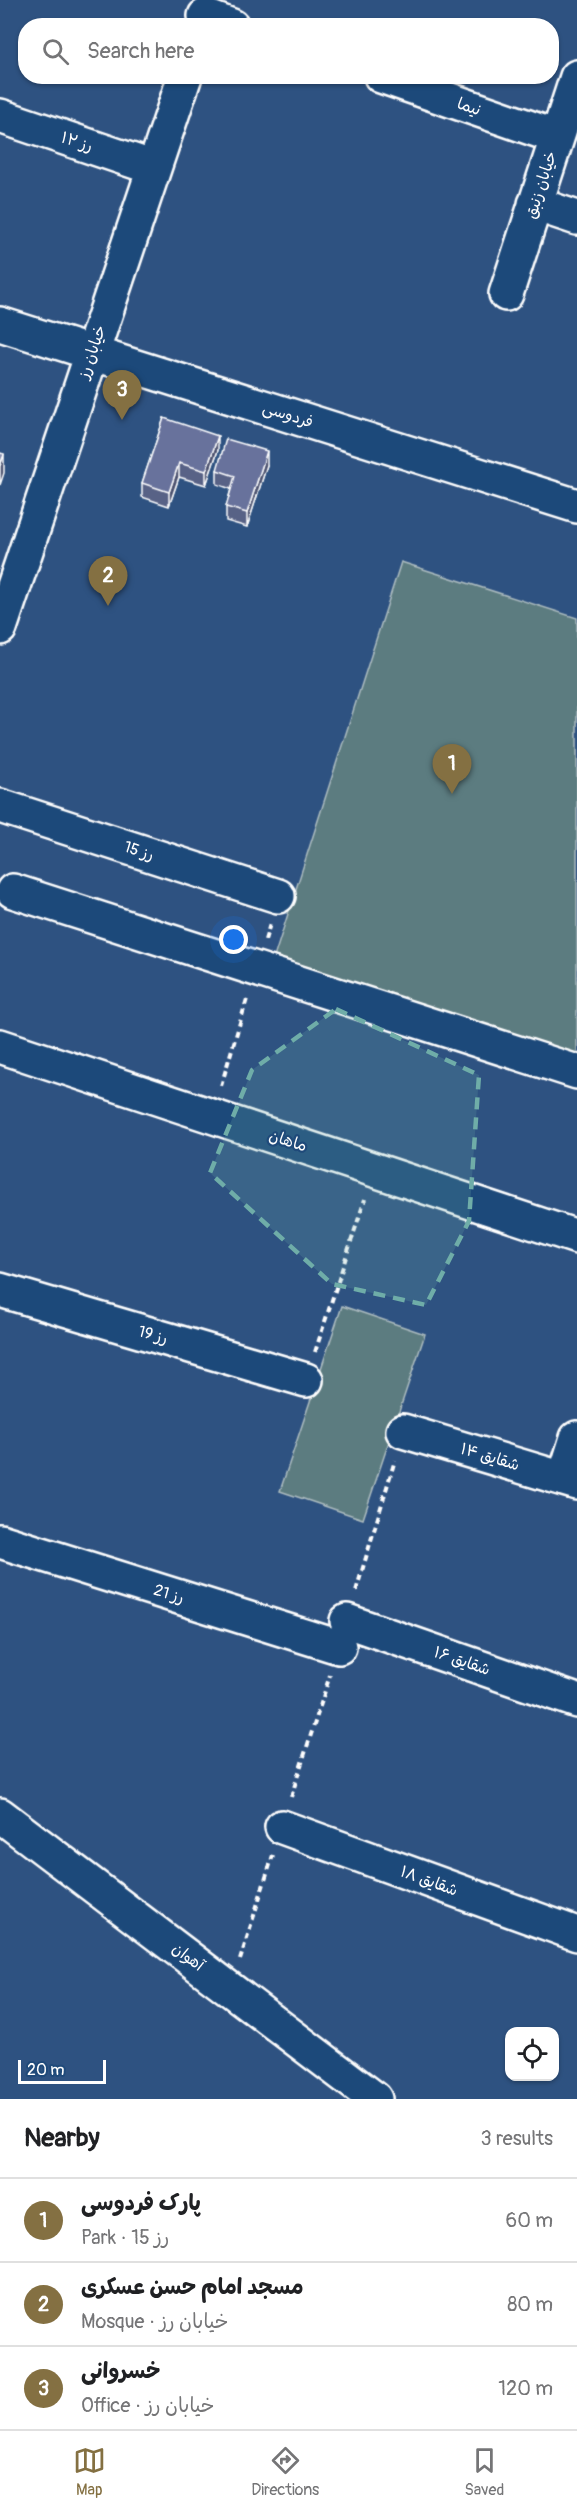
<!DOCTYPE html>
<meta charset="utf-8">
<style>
:root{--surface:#fff;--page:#f2f2f2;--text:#202124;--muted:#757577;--line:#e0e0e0;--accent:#847042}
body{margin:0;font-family:Pangolin,"Playpen Sans Arabic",sans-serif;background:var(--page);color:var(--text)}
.controls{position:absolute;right:18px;bottom:18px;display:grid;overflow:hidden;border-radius:12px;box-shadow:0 2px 4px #0004}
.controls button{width:54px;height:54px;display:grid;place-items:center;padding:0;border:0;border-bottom:2px solid var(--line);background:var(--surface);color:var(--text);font:30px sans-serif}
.scale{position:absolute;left:18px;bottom:15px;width:88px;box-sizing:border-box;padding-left:6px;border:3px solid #fff;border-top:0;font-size:16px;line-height:21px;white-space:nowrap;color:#fff;-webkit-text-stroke:4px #1f4a7a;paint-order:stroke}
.you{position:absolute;left:234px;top:940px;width:21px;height:21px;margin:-15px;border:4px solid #fff;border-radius:50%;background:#1a73e8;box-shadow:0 0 0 9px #1a73e833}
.badge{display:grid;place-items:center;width:39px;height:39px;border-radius:50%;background:var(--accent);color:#fff;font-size:20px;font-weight:700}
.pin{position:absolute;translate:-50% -50px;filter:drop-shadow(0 2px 3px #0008)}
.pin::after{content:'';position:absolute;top:32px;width:21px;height:18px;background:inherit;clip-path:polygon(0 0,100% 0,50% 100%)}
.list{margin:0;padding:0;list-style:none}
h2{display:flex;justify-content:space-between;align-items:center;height:78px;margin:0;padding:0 24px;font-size:26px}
h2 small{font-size:20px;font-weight:400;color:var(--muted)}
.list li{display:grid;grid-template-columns:39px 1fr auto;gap:18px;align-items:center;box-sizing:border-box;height:84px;padding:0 24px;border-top:2px solid var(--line)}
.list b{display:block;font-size:22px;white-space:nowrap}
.list p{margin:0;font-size:20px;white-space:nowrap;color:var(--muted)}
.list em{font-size:20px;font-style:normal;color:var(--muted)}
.icon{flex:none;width:33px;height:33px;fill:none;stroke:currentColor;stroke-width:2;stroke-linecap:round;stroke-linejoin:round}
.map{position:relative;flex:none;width:577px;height:2099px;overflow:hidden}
.search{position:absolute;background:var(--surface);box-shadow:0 2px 4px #0004;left:18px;right:18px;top:18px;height:66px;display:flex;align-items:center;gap:15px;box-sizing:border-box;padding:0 21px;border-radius:24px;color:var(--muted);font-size:22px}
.sheet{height:330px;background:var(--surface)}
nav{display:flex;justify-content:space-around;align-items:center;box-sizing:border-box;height:84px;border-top:2px solid var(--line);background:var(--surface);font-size:16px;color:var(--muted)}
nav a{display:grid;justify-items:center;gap:3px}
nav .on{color:var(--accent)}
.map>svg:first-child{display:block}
.green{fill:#5c7b80;stroke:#aebdc0;stroke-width:1.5}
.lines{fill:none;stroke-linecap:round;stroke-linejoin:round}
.minor-casing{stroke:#fff;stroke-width:38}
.path{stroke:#fff;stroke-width:4;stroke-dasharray:6 4.5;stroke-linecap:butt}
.minor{stroke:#1f4a7a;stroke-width:33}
.wall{fill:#596286;stroke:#fff;stroke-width:1.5}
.shaded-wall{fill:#49506d;stroke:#fff;stroke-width:1.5}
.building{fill:#68729c;stroke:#fff;stroke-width:1.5}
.marked{fill:#6fada8;fill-opacity:0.2;stroke:#6fada8;stroke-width:4.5;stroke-dasharray:12 8;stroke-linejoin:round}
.labels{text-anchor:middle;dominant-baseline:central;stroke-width:4.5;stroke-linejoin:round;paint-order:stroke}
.street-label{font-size:16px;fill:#fff;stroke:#1f4a7a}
</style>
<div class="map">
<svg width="577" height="2099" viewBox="0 0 577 2099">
<rect width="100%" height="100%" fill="#2e5281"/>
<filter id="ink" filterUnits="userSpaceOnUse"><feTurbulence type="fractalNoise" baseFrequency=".0167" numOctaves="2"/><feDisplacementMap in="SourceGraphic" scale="12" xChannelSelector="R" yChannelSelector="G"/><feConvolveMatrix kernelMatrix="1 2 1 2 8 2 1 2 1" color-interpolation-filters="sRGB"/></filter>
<g filter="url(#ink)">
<!-- green -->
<path class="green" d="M 401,562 L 577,618 L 577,1068 L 270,970 Z
M 342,1306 L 425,1334 L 363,1519 L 280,1491 Z"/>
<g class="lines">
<defs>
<path id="minor" d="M 205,16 L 232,26
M 381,76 L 557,137
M 0,116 L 154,168
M 535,204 L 577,218
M 506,294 L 577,77
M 0,324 L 577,506
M 0,628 L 185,76
M 0,806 L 278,896
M 13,891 L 577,1072
M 0,1046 L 577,1237
M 0,1290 L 306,1380
M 403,1431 L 577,1483
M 564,1479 L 577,1438
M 0,1541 L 339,1647
M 347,1621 L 577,1701
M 0,1815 L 375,2099
M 282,1827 L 577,1934"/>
</defs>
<!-- minor casing -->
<use href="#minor" class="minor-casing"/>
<!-- path -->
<path class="path" d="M 265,940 L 270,924
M 221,1086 L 247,999
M 315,1352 L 365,1199
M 356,1591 L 395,1460
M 291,1797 L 330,1675
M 240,1960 L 273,1855"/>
<!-- minor -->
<use href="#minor" class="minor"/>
</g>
<!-- wall -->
<path class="wall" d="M 164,418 L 218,450 L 206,485 L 179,477 L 169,506 L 142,497 L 142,483 Z
M 267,465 L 247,527 L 226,521 L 226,507 L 231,489 L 217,484 L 217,470 Z"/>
<!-- shaded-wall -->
<path class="shaded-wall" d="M 218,436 L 218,450 L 206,485 L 206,471 Z
M 267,451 L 267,465 L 247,527 L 247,513 Z
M 4,454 L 4,473 L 0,485 L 0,466 Z
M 179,463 L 179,477 L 169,506 L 169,492 Z"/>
<!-- building -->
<path class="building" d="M 164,418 L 218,436 L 206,471 L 179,463 L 169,492 L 142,483 Z
M 226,439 L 267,451 L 247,513 L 226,507 L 235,476 L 217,470 Z
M 0,453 L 4,454 L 0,466 Z"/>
</g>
<!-- marked area -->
<path class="marked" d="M 336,1009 L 479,1075 L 469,1221 L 426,1305 L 332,1284 L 210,1173 L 252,1070 Z"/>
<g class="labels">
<!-- street labels -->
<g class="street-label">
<text transform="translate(469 107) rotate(19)">نیما</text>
<text transform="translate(77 142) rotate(18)">رز ۱۲</text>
<text transform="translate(541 185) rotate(-72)">خیابان زنبق</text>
<text transform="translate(92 352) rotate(-71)">خیابان رز</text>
<text transform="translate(288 415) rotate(18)">فردوسی</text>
<text transform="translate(139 851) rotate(18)">رز 15</text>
<text transform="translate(288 1141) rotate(18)">ماهان</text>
<text transform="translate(153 1335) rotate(16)">رز 19</text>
<text transform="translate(490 1457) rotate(17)">شقایق ۱۴</text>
<text transform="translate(169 1594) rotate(17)">رز 21</text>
<text transform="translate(462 1661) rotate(19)">شقایق ۱۶</text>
<text transform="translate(429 1881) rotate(20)">شقایق ۱۸</text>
<text transform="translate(188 1957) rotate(37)">آهوان</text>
</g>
</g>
</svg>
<div class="controls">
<button><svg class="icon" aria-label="locate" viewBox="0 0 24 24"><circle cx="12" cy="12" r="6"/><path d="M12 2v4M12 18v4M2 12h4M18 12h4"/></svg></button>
</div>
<div class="scale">20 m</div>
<div class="you"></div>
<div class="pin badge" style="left:452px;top:794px">1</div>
<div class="pin badge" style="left:108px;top:606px">2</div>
<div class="pin badge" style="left:122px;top:420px">3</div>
<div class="search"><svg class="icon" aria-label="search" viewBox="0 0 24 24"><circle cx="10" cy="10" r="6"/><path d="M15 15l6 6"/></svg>Search here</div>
</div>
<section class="sheet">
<h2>Nearby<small>3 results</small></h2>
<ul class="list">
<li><span class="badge">1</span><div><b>پارک فردوسی</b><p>Park · رز 15</p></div><em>60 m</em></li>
<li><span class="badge">2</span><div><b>مسجد امام حسن عسکری</b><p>Mosque · خیابان رز</p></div><em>80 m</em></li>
<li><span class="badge">3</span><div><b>خسروانی</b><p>Office · خیابان رز</p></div><em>120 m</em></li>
</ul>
</section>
<nav>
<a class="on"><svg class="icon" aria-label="map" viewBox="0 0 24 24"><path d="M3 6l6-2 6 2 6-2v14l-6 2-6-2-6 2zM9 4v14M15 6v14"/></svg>Map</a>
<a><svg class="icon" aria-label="directions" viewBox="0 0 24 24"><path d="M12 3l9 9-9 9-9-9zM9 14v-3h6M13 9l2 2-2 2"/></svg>Directions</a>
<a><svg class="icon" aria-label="saved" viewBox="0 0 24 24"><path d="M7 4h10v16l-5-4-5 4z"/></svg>Saved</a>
</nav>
